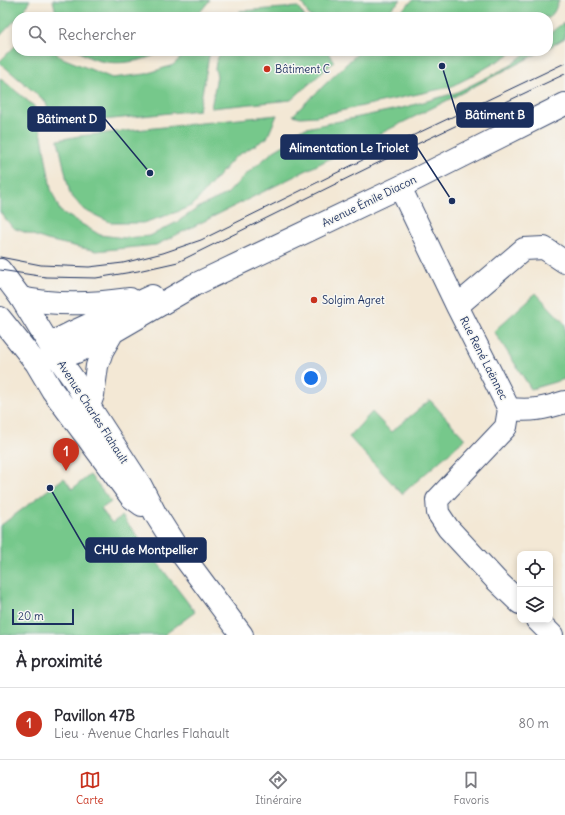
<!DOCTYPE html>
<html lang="fr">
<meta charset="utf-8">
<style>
:root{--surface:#fff;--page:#f7f7f7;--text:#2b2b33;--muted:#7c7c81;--line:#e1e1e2;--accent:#c8321e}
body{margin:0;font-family:Delius,sans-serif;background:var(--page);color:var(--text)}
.controls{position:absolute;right:12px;bottom:12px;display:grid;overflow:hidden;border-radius:8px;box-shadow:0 2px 6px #0003}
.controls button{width:36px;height:36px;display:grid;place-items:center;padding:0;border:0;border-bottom:1px solid var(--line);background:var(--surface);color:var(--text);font:20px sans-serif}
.scale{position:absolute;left:12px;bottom:10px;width:62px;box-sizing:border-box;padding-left:4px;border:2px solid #1b2f5e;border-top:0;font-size:11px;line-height:14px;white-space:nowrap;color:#1b2f5e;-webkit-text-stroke:3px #f6f6f2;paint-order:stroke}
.you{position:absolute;left:311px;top:378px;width:14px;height:14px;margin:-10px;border:3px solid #fff;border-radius:50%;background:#1a73e8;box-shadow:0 0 0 6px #1a73e833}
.badge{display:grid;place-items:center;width:26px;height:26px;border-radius:50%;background:var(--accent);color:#fff;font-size:13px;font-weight:700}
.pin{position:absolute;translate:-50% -33px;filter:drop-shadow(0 1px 2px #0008)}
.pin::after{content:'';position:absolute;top:21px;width:14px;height:12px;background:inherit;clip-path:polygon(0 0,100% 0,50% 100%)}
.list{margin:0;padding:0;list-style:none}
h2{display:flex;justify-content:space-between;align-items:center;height:52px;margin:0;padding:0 16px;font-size:17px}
h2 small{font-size:13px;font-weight:400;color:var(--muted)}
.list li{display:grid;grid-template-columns:26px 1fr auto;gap:12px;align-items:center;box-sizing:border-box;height:72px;padding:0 16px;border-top:1px solid var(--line)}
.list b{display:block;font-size:15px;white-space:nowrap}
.list p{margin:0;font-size:13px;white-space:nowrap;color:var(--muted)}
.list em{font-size:13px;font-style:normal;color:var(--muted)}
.icon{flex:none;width:22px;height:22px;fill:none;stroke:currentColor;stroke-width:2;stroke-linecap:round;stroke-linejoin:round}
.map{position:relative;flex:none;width:565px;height:635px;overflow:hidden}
.search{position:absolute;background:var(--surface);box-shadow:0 2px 6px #0003;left:12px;right:12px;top:12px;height:44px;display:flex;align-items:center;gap:10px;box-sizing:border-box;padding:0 14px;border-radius:16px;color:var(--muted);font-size:15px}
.sheet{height:124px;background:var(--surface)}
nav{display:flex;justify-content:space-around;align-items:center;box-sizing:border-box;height:56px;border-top:1px solid var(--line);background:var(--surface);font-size:11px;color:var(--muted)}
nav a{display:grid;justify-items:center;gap:2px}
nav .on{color:var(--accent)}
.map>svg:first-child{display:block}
.green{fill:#76c88b;stroke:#487c74}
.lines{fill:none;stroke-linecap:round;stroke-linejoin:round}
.minor-casing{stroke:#3b4b70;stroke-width:24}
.major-casing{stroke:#3b4b70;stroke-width:24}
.minor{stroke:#fff;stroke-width:22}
.major{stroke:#fff;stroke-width:22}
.tram{stroke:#1b2f5e;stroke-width:1}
.poi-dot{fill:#c8321e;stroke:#f6f6f2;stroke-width:1.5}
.labels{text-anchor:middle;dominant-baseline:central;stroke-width:3;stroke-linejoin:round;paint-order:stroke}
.poi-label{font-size:11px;fill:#1b2f5e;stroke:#f6f6f2;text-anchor:start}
.street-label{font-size:11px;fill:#1b2f5e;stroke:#f6f6f2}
.leader{fill:none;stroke:#1b2f5e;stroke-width:1.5}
.callout-dot{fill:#1b2f5e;stroke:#f6f6f2;stroke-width:1.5}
.callout{fill:#1b2f5e;stroke:#1b2f5e;stroke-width:1.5}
.callout-label{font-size:12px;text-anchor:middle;font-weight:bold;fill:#fff}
</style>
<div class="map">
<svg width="565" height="635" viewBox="0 0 565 635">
<rect width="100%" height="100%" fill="#f6f6f2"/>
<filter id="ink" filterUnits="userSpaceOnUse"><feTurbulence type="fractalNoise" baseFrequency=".025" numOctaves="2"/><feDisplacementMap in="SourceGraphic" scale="8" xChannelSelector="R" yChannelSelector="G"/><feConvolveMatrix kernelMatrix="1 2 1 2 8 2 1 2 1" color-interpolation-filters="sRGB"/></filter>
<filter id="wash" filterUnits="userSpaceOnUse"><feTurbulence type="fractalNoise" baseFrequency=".012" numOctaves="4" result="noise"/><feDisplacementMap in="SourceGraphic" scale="16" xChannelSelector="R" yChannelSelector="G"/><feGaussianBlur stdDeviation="0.9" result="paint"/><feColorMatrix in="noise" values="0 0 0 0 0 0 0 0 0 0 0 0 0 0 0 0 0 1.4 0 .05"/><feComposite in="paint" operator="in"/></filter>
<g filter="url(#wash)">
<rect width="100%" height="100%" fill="#f3e8d5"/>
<!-- green -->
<path class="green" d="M 0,0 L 30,0 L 23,12 L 0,36 Z
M 53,0 L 210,0 L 196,17 L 57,17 Z
M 300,0 L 401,0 L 382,17 L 310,17 Z
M 413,0 L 550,0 L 559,1 L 554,12 L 548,19 L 548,17 L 394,17 Z
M 298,7 L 305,17 L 237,17 L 240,11 Z
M 563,23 L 565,26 L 565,38 L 548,48 L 548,35 Z
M 17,44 L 17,51 L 54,51 L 60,57 L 112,78 L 146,74 L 173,65 L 188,51 L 210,51 L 199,110 L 55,125 L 45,101 L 0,63 L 0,61 Z
M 79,51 L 163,51 C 140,64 101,69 79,51 Z
M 221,51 L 327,51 L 334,62 L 291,100 L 211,108 L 217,76 L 215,69 L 216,62 Z
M 360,51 L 515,51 L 472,76 L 450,87 L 317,116 L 300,117 L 293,115 Z
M 528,51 L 542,51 L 444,102 L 156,245 L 96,251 L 47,240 L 13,228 L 0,212 L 0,78 L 34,106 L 42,136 L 51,189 L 60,211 L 100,235 L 125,238 L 150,236 L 177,222 L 201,206 L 227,194 L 245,175 L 274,151 L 296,138 L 297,130 L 402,108 L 455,93 L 510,66 Z
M 277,115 L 267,138 L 235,157 L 193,205 L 177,212 L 143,223 L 112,223 L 84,210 L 70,194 L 58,140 L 79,136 Z
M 536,293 L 565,324 L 565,379 L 531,389 L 494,331 Z
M 430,400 L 465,439 L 402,494 L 349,437 L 372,412 L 391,432 Z
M 90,475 L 111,502 L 101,509 L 112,523 L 122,516 L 195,612 L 164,635 L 0,635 L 0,526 L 64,478 L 72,489 Z"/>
</g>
<g filter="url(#ink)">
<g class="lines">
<defs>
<path id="minor" d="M 400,187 L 457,306 L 509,409 L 506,427 L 437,500 L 438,513 L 448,528 L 496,580 L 520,603
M 21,298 C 56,306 95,304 130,299
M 457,306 L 524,249 L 544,248 L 565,262
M 113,332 L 81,350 L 66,356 L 54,352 L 55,341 L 71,333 L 152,296
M 89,406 L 93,395 L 97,366 L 102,351 L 113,332 L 194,285 L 400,187 L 565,104
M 509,409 C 533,411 543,409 565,402
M 537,620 L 552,635"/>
<path id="major" d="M 0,270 L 21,298 L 54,352 L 74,380 L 89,406 L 141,486 L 156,515 L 175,545 L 242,635
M 0,318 L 36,363 L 52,390 L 131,497 L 142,505"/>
</defs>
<!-- minor casing -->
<use href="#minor" class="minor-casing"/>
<!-- major casing -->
<use href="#major" class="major-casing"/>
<!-- minor -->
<use href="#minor" class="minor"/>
<!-- major -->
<use href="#major" class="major"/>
<!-- tram -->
<path class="tram" d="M 0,257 L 41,265 L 89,267 L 123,263 L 163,253 L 201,240 L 391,146 L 565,63
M 0,270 L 46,277 L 96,278 L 138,271 L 178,262 L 396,154 L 565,74"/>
</g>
</g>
<!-- markers -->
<g class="poi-dot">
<circle cx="267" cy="69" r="4"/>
<circle cx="314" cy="300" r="4"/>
</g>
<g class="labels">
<!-- poi labels -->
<g class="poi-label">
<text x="275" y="69">Bâtiment C</text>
<text x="322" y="300">Solgim Agret</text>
</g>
<!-- street labels -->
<g class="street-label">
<text transform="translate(369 201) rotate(-26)">Avenue Émile Diacon</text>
<text transform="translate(484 358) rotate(63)">Rue René Laënnec</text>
<text transform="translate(93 412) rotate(57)">Avenue Charles Flahault</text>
</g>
</g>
<!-- callouts -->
<path class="leader" d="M442 66L457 115M150 173L105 119M452 201L417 147M50 488L86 550"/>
<g class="callout-dot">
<circle cx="442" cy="66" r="4"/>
<circle cx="150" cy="173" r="4"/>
<circle cx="452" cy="201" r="4"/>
<circle cx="50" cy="488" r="4"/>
</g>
<g class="callout">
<rect x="457" y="103" width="76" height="24" rx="4"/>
<rect x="28" y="107" width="77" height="24" rx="4"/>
<rect x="281" y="135" width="136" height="24" rx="4"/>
<rect x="86" y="538" width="120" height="24" rx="4"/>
</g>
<g class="callout-label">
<text x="495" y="119">Bâtiment B</text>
<text x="67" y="123">Bâtiment D</text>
<text x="349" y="152">Alimentation Le Triolet</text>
<text x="146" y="554">CHU de Montpellier</text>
</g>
</svg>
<div class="controls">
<button><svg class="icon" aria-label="locate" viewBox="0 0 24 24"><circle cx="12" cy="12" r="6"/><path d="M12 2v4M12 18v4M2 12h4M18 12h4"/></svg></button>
<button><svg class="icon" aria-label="layers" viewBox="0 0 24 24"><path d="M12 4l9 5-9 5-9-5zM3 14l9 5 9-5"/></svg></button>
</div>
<div class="scale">20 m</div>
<div class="you"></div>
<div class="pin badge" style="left:66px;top:471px">1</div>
<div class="search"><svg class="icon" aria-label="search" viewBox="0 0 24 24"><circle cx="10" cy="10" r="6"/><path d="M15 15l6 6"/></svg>Rechercher</div>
</div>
<section class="sheet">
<h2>À proximité<small></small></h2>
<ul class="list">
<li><span class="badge">1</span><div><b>Pavillon 47B</b><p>Lieu · Avenue Charles Flahault</p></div><em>80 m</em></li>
</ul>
</section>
<nav>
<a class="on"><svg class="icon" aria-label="map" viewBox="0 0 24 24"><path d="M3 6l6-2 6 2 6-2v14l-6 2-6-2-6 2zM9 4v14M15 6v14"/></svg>Carte</a>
<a><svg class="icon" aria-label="directions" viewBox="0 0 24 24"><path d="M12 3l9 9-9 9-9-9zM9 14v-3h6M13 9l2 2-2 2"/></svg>Itinéraire</a>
<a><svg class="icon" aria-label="saved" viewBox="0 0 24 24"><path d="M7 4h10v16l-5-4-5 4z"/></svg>Favoris</a>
</nav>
